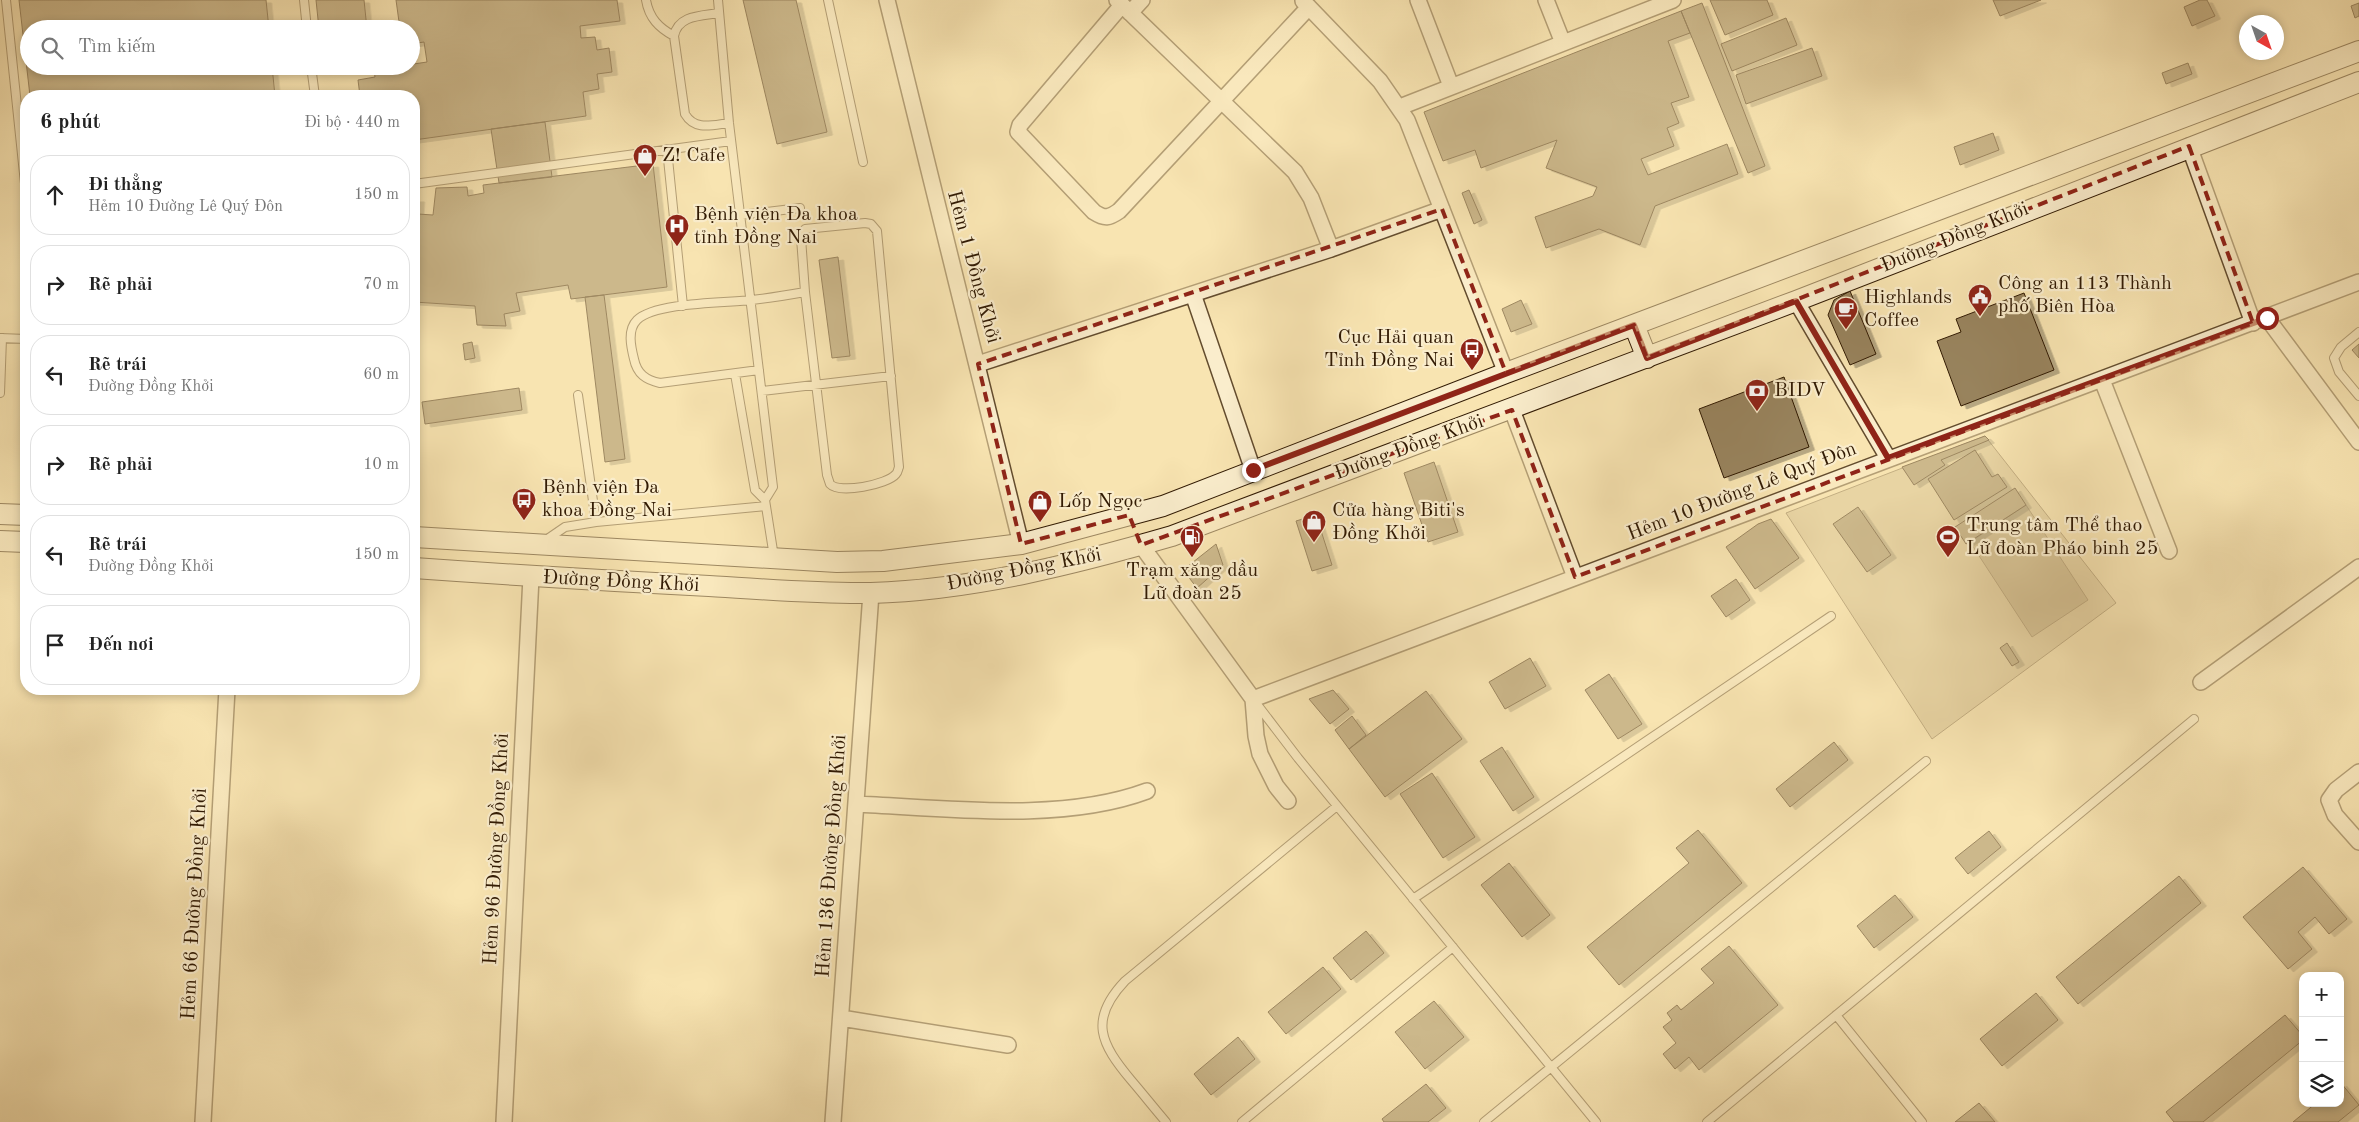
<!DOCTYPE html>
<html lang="vi">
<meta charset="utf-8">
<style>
:root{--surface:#fff;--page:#f2f2f2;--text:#222;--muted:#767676;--line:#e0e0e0}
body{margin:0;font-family:"Old Standard TT",serif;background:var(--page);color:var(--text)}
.controls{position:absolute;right:15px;bottom:15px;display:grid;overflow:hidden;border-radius:10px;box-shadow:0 2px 8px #0003}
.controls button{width:45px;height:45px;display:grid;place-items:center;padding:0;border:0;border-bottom:1px solid var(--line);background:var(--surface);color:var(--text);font:25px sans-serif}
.compass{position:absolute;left:2239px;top:15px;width:45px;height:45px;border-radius:50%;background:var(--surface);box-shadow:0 2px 8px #0003;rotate:140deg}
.stop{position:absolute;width:15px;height:15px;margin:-11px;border:4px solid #8f2418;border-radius:50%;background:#fff}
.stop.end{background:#8f2418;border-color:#fff;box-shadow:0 1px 5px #0008}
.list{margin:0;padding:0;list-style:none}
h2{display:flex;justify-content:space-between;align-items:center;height:65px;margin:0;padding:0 20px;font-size:21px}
h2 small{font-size:16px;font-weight:400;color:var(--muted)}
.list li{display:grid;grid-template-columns:32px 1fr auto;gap:15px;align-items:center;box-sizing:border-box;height:80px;margin:0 10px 10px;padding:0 10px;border:1px solid var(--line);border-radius:20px}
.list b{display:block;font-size:19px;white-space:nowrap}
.list p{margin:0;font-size:16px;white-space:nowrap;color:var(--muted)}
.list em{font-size:16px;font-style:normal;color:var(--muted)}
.icon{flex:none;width:28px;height:28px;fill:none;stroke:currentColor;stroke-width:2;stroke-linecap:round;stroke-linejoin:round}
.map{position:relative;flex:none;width:2359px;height:1122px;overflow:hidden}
.search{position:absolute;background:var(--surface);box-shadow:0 2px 8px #0003;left:20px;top:20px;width:400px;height:55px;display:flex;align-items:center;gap:12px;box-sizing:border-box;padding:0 18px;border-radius:28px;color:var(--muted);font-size:19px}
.panel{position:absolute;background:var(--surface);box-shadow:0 2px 8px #0003;left:20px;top:90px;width:400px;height:605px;border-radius:20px}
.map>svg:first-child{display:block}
.green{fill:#d6c293;stroke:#846e4b}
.water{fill:#b49f76;stroke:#806a48}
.building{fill:#98835d;stroke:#311a03;filter:url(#shadow)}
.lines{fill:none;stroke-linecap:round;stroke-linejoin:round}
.lane-casing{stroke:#634c2e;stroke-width:10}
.street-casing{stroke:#634c2e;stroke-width:18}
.secondary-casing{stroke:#311a03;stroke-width:22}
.lane{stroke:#faedcc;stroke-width:8}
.street{stroke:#faedcc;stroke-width:15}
.secondary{stroke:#faedcc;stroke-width:20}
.route{stroke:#8f2418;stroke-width:6}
.marked{fill:none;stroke:#8f2418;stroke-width:4;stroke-dasharray:10 6;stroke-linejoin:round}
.labels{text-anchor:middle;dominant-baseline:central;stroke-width:4.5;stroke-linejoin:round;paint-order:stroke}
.poi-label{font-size:20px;fill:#311a03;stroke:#faedcc;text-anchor:start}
.street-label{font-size:20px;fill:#311a03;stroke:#faedcc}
</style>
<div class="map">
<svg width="2359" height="1122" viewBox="0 0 2359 1122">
<defs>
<filter id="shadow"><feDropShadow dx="5.5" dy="3" stdDeviation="0" flood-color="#0004"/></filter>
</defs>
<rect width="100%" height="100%" fill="#f8e4b1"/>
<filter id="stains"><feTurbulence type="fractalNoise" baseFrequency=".004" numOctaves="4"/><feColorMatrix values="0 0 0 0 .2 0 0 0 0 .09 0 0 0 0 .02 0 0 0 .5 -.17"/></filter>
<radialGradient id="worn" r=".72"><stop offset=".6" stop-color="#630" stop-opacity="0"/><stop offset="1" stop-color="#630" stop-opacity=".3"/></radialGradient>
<!-- green -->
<path class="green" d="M 1985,436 L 2116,603 L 1932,739 L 1786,513 Z"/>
<!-- water -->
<path class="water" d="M 2026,505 L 2088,600 L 2032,637 L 1970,542 Z"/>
<!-- building -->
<path class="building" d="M 19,0 L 266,0 L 269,29 L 29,29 L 29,66 L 272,66 L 275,96 L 30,96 Z
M 316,0 L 364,0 L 367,29 L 319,29 Z
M 396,0 L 617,0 L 620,21 L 580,26 L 581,38 L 595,37 L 597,50 L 609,48 L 612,72 L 597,74 L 599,89 L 583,92 L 586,116 L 414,140 L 414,96 L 360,96 L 358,80 L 375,77 L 374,70 L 427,62 L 424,42 L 411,44 L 411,29 L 400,29 Z
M 743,0 L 796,0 L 827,132 L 777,144 Z
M 1710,0 L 1767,0 L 1773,15 L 1725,35 Z
M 1993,0 L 2041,0 L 2000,16 Z
M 2200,0 L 2207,0 L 2215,16 L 2192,26 L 2184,7 Z
M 1702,3 L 1765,166 L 1748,173 L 1681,11 Z
M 2359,3 L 2359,16 L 2355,18 L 2351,6 Z
M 1681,11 L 1690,33 L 1668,41 L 1689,97 L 1671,103 L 1679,123 L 1667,128 L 1674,146 L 1641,159 L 1648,175 L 1727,144 L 1738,174 L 1655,206 L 1640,245 L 1599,229 L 1546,248 L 1535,217 L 1593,196 L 1597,187 L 1546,168 L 1557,140 L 1481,168 L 1475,150 L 1443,161 L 1424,112 Z
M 1786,18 L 1797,45 L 1732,71 L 1721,44 Z
M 1812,48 L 1822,76 L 1746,104 L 1736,75 Z
M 2188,63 L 2192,74 L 2166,84 L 2162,73 Z
M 545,122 L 552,177 L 499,183 L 491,129 Z
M 1993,133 L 1999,150 L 1960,165 L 1954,147 Z
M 653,164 L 667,287 L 571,299 L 568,285 L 516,293 L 520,311 L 504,314 L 506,326 L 477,325 L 475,306 L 414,302 L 414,199 L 419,199 L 418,214 L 433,215 L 436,188 L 467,187 L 468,196 L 484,193 L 483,185 Z
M 1469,190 L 1482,220 L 1474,224 L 1462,193 Z
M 838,257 L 850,356 L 832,358 L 819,260 Z
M 1850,291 L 1876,354 L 1850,365 L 1828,315 L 1834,300 Z
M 2024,293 L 2054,370 L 1961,406 L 1937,341 L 1961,332 L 1956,319 Z
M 604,295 L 625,459 L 605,462 L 585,297 Z
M 1521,300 L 1532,324 L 1511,332 L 1502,309 Z
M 472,342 L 475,358 L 465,360 L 463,344 Z
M 2359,344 L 2359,358 L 2352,350 Z
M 1784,377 L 1809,447 L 1724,478 L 1699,409 Z
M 519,388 L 522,410 L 425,424 L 422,402 Z
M 1985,436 L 1989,440 L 1941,460 L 1945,465 L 1914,485 L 1902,467 Z
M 1975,450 L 1992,477 L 1998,474 L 2007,487 L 1954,520 L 1928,479 Z
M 1434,462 L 1458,532 L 1428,542 L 1404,473 Z
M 2015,488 L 2026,505 L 1966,544 L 1955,527 Z
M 1858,507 L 1891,555 L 1867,572 L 1833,524 Z
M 1316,515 L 1332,565 L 1312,571 L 1296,521 Z
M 1771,519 L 1799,558 L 1755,589 L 1726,547 L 1758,524 Z
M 1216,544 L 1223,565 L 1197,588 L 1183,570 Z
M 1736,579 L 1750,600 L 1726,617 L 1711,596 Z
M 2007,643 L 2019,662 L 2012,666 L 2000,648 Z
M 1530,658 L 1546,686 L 1505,709 L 1489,682 Z
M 1609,674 L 1642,724 L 1618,739 L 1585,690 Z
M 1333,690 L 1349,709 L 1330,724 L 1309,699 Z
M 1426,691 L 1462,739 L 1385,797 L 1349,749 Z
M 1352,716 L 1366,735 L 1349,749 L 1335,730 Z
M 1834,742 L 1848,760 L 1790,807 L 1776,789 Z
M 1502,747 L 1534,797 L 1513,811 L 1480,761 Z
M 1432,773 L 1475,837 L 1443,858 L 1400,794 Z
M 1698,830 L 1742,883 L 1619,985 L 1587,947 L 1689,863 L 1676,848 Z
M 1989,831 L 2001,847 L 1968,874 L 1955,858 Z
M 1509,863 L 1550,915 L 1522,937 L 1481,885 Z
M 2303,867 L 2347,919 L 2329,934 L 2315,917 L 2298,932 L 2312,949 L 2288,969 L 2243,917 Z
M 2179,876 L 2201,903 L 2078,1004 L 2056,977 Z
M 1895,895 L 1913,917 L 1874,948 L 1857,926 Z
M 1366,931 L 1384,953 L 1351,980 L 1333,958 Z
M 1729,946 L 1778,1005 L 1699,1070 L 1689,1057 L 1675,1069 L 1663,1054 L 1676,1043 L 1663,1027 L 1672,1020 L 1667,1013 L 1677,1005 L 1681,1010 L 1714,983 L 1701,969 Z
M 1323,967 L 1341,989 L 1286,1034 L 1268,1012 Z
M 2036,993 L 2058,1020 L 2002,1066 L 1980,1039 Z
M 1434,1001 L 1464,1037 L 1425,1069 L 1395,1032 Z
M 2285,1015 L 2303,1036 L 2303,1040 L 2203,1122 L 2174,1122 L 2166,1112 Z
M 1238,1037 L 1255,1059 L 1211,1095 L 1194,1074 Z
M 2341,1083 L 2359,1105 L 2338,1122 L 2293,1122 L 2316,1103 L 2340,1103 Z
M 1426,1084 L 1446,1108 L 1428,1122 L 1384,1122 L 1382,1119 Z
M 1979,1103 L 1995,1122 L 1955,1122 Z"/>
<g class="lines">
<defs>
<path id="lane" d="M 6,0 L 26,193
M 304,0 L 307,29
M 646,0 C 649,18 659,28 674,36
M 718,0 L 729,123 L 773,487 L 765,500 L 774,557
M 828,0 L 863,162
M 719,13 C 701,16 678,15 674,36 L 685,114 C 695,131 712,125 729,123
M 311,66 L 315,96
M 667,149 L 683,306
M 414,184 L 731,141
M 740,215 L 800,208
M 865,223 L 871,224 L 877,231 L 899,467 C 898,469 898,472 896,474 C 887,485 839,494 830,484 L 827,475 L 805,292 L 801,238 L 805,229 Z
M 2359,332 L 2341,347 L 2334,358 L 2339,372 L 2359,396
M 0,338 L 26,339
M 759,370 L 660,383 C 646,380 637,374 634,359 C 631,347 627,330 637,320 C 655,302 726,303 752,300 C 770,298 788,295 805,292
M 735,374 L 755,490 L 765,500
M 762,391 L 891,376
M 0,393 L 2,338
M 578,395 L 596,522
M 546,540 L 565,527 L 596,522 L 766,506
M 1256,703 L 1298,758 L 1596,1122
M 1413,899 L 1831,616
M 1836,1015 L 1922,1122
M 1166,1122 C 1154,1108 1143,1094 1131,1080 C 1101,1044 1088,1020 1125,981 L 1337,806
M 1242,1122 L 1453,947
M 1484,1122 L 1926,761
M 1707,1122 L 2194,719"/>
<path id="street" d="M 887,0 L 1021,544
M 1117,0 L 1295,172 L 1311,198 L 1331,249
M 1418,0 L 1451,86
M 1546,0 L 1563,43
M 1303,1 L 1380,81 L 1407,120 L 1506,373
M 1122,5 L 1020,125 L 1018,132 L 1094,212 C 1105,219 1109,218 1119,211 L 1309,7
M 1130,13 L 1142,0
M 1400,107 L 1673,0
M 2189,146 L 2253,323
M 1193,294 L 1253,470
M 1796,301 L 1888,458
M 2267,318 L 2359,442
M 978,364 L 1331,249 L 1442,209
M 2102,380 L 2169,551
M 1512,410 L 1575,577
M 1141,545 L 1253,699 L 1256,736 L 1260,754 L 1276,786 L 1288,801
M 2201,682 L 2359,567
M 1253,699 L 2359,282
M 2359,772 L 2336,790 L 2329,800 L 2335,815 L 2359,842
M 856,804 C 946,808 1061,823 1147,791
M 841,1018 L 1008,1045
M 203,1122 L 227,689
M 504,1122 L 531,577
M 833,1122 L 871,593"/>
<path id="secondary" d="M 1634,325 L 1647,358
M 0,514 L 26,515
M 414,537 L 837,562 L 883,561 L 1021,544 L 1163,506 L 1506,373 L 2359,51
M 0,541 L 26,542
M 414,568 C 512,575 611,581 709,586 C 763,589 817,594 871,593 C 973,590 1075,564 1172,536 L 1796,301 L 2359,82"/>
</defs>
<!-- lane casing -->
<use href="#lane" class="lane-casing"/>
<!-- street casing -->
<use href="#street" class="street-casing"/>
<!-- secondary casing -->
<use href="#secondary" class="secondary-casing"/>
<!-- lane -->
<use href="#lane" class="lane"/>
<!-- street -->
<use href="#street" class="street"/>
<!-- secondary -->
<use href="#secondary" class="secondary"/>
</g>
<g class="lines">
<!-- route -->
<path class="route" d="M 1253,470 L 1634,325 L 1647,358 L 1796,301 L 1888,458 L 2267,318"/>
</g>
<!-- marked area -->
<path d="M0 0H2359V1122H0ZM 2189,146 L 2253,323 L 1575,577 L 1512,410 L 1141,545 L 1129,515 L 1021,544 L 978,364 L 1442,209 L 1506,373 L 1634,325 L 1647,358 Z" fill="#f8e4b1" fill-opacity=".55" fill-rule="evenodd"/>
<path class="marked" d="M 2189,146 L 2253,323 L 1575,577 L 1512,410 L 1141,545 L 1129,515 L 1021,544 L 978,364 L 1442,209 L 1506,373 L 1634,325 L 1647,358 Z"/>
<!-- icons -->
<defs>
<symbol id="shop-pin" viewBox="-11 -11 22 30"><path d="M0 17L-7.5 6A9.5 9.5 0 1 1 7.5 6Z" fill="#8f2418" stroke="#faedcc"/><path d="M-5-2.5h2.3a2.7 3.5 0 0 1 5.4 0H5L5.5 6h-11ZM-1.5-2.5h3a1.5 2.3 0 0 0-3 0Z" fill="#fff"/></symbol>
<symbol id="hospital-pin" viewBox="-11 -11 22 30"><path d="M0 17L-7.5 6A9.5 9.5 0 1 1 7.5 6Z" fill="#8f2418" stroke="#faedcc"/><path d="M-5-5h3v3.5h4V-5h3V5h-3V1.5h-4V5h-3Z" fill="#fff"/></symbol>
<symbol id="civic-pin" viewBox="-11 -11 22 30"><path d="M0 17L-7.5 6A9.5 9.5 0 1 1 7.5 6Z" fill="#8f2418" stroke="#faedcc"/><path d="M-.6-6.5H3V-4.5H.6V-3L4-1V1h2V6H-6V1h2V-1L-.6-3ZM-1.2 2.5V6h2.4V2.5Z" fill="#fff"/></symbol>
<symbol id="cafe-pin" viewBox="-11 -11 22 30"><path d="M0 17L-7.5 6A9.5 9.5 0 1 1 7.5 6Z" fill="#8f2418" stroke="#faedcc"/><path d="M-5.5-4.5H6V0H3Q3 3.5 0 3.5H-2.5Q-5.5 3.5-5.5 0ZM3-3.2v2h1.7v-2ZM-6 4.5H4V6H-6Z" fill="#fff"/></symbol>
<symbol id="bus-pin" viewBox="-11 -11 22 30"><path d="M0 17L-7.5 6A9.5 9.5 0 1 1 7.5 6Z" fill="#8f2418" stroke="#faedcc"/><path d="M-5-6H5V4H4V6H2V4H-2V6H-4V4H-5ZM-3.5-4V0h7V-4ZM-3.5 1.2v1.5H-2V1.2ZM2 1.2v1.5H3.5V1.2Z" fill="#fff"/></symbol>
<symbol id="bank-pin" viewBox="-11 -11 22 30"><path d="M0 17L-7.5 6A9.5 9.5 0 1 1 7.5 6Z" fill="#8f2418" stroke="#faedcc"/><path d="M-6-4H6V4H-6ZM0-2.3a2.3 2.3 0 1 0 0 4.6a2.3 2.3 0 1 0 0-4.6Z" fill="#fff"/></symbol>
<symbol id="fuel-pin" viewBox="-11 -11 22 30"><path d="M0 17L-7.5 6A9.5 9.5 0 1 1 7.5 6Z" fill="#8f2418" stroke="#faedcc"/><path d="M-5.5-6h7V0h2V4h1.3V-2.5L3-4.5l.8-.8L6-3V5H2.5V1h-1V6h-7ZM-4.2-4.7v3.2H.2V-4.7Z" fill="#fff"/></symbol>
<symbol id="stadium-pin" viewBox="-11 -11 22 30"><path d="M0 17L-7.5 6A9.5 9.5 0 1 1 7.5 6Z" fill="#8f2418" stroke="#faedcc"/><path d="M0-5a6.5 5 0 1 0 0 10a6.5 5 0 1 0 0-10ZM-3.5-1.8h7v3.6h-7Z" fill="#fff"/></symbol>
</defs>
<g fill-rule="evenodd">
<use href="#shop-pin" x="631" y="142" width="28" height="38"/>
<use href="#hospital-pin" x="663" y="212" width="28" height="38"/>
<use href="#civic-pin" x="1966" y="282" width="28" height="38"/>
<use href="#cafe-pin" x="1832" y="295" width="28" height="38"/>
<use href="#bus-pin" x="1458" y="336" width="28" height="38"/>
<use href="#bank-pin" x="1743" y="377" width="28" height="38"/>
<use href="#bus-pin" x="510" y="486" width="28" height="38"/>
<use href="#shop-pin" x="1026" y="488" width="28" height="38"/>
<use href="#shop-pin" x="1300" y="508" width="28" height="38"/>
<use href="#fuel-pin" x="1178" y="523" width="28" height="38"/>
<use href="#stadium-pin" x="1934" y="523" width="28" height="38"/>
</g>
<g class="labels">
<!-- poi labels -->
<g class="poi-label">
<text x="662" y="156">Z! Cafe</text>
<text x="694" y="215">Bệnh viện Đa khoa<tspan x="694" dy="23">tỉnh Đồng Nai</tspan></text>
<text x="1998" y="284">Công an 113 Thành<tspan x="1998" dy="23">phố Biên Hòa</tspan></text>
<text x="1864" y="298">Highlands<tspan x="1864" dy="23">Coffee</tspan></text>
<text x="1454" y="338" text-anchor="end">Cục Hải quan<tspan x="1454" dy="23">Tỉnh Đồng Nai</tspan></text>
<text x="1774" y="391">BIDV</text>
<text x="542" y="488">Bệnh viện Đa<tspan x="542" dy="23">khoa Đồng Nai</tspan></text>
<text x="1058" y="502">Lốp Ngọc</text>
<text x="1332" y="511">Cửa hàng Biti's<tspan x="1332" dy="23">Đồng Khởi</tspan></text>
<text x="1966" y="526">Trung tâm Thể thao<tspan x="1966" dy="23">Lữ đoàn Pháo binh 25</tspan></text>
<text x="1192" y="571" text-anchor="middle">Trạm xăng dầu<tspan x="1192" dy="23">Lữ đoàn 25</tspan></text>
</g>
<!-- street labels -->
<g class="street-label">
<text transform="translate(1955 238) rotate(-22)">Đường Đồng Khởi</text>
<text transform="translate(973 267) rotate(75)">Hẻm 1 Đồng Khởi</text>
<text transform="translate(1409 448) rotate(-20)">Đường Đồng Khởi</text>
<text transform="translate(1742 492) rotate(-21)">Hẻm 10 Đường Lê Quý Đôn</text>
<text transform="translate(1024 570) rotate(-11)">Đường Đồng Khởi</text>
<text transform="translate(621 582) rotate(3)">Đường Đồng Khởi</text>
<text transform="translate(497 849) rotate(-87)">Hẻm 96 Đường Đồng Khởi</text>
<text transform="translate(832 856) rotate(-86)">Hẻm 136 Đường Đồng Khởi</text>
<text transform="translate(195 904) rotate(-87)">Hẻm 66 Đường Đồng Khởi</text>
</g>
</g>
<rect width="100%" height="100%" filter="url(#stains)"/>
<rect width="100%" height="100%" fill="url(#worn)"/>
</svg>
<div class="controls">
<button>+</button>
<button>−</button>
<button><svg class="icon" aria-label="layers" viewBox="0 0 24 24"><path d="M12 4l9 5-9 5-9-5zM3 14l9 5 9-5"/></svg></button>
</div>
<svg class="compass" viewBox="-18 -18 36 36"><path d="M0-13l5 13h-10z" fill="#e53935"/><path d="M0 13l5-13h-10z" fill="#767676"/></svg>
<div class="stop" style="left:2267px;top:318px"></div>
<div class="stop end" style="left:1253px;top:470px"></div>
<div class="search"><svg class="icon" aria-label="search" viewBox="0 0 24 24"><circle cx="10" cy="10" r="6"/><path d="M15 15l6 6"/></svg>Tìm kiếm</div>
<section class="panel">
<h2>6 phút<small>Đi bộ · 440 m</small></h2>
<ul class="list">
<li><svg class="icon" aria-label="ahead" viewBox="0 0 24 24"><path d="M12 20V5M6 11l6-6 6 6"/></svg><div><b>Đi thẳng</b><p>Hẻm 10 Đường Lê Quý Đôn</p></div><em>150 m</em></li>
<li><svg class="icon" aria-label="right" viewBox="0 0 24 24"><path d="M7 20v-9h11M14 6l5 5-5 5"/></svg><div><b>Rẽ phải</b></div><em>70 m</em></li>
<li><svg class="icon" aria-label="left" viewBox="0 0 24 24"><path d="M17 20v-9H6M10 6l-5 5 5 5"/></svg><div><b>Rẽ trái</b><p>Đường Đồng Khởi</p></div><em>60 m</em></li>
<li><svg class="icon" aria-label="right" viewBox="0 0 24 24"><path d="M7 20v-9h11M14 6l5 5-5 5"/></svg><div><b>Rẽ phải</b></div><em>10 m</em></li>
<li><svg class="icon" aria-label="left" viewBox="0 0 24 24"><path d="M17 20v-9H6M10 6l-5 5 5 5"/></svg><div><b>Rẽ trái</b><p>Đường Đồng Khởi</p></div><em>150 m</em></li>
<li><svg class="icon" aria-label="arrive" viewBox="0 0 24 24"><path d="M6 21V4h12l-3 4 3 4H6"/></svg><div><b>Đến nơi</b></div></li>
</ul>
</section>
</div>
